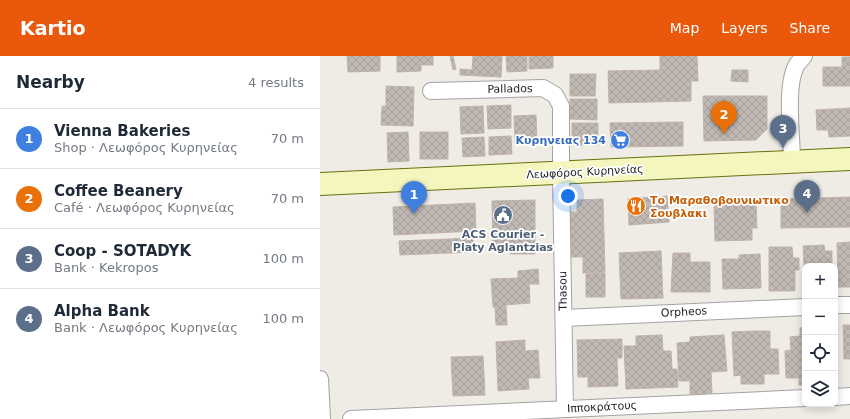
<!DOCTYPE html>
<meta charset="utf-8">
<style>
:root{--surface:#fff;--page:#f2f2f3;--text:#1f2937;--muted:#747a83;--line:#e0e1e3;--accent:#ea580c}
body{margin:0;font-family:"DejaVu Sans",sans-serif;background:var(--page);color:var(--text)}
.controls{position:absolute;right:12px;bottom:12px;display:grid;overflow:hidden;border-radius:8px;box-shadow:0 2px 10px #0003}
.controls button{width:36px;height:36px;display:grid;place-items:center;padding:0;border:0;border-bottom:1px solid var(--line);background:var(--surface);color:var(--text);font:20px sans-serif}
.you{position:absolute;left:248px;top:140px;width:14px;height:14px;margin:-10px;border:3px solid #fff;border-radius:50%;background:#1a73e8;box-shadow:0 0 0 6px #1a73e833}
.badge{display:grid;place-items:center;width:26px;height:26px;border-radius:50%;background:var(--accent);color:#fff;font-size:13px;font-weight:700}
.pin{position:absolute;translate:-50% -33px;filter:drop-shadow(0 1px 2px #0008)}
.pin::after{content:'';position:absolute;top:21px;width:14px;height:12px;background:inherit;clip-path:polygon(0 0,100% 0,50% 100%)}
.list{margin:0;padding:0;list-style:none}
h2{display:flex;justify-content:space-between;align-items:center;height:52px;margin:0;padding:0 16px;font-size:17px}
h2 small{font-size:13px;font-weight:400;color:var(--muted)}
.list li{display:grid;grid-template-columns:26px 1fr auto;gap:12px;align-items:center;box-sizing:border-box;height:60px;padding:0 16px;border-top:1px solid var(--line)}
.list b{display:block;font-size:15px;white-space:nowrap}
.list p{margin:0;font-size:13px;white-space:nowrap;color:var(--muted)}
.list em{font-size:13px;font-style:normal;color:var(--muted)}
.icon{flex:none;width:22px;height:22px;fill:none;stroke:currentColor;stroke-width:2;stroke-linecap:round;stroke-linejoin:round}
.map{position:relative;flex:none;width:530px;height:363px;overflow:hidden}
header{display:flex;align-items:center;gap:24px;box-sizing:border-box;height:56px;padding:0 20px;background:var(--accent);color:#fff}
header strong{font-size:19px}
nav{display:flex;gap:22px;margin-inline-start:auto;font-size:14px}
main{display:flex}
aside{flex:1;background:var(--surface)}
.map>svg:first-child{display:block}
.building{fill:url(#building-cross-hatch);stroke:#c0b3a9}
.lines{fill:none;stroke-linecap:round;stroke-linejoin:round}
.street-casing{stroke:#a3a3a3;stroke-width:18}
.secondary-casing{stroke:#68710c;stroke-width:24}
.street{stroke:#fff;stroke-width:16}
.secondary{stroke:#f4f6be;stroke-width:22}
.labels{text-anchor:middle;dominant-baseline:central;stroke-width:3.5;stroke-linejoin:round;paint-order:stroke}
.street-label{font-size:11px;fill:#1f1f1f;stroke:#fff}
.shop-label{font-size:11px;font-weight:bold;fill:#366cbe;stroke:#fff;text-anchor:end}
.food-label{font-size:11px;font-weight:bold;fill:#c56008;stroke:#fff;text-anchor:start}
.service-label{font-size:11px;font-weight:bold;fill:#4e5e75;stroke:#fff}
</style>
<header>
<strong>Kartio</strong>
<nav><a>Map</a><a>Layers</a><a>Share</a></nav>
</header>
<main>
<aside>
<h2>Nearby<small>4 results</small></h2>
<ul class="list">
<li><span class="badge" style="background:#3f7fe0">1</span><div><b>Vienna Bakeries</b><p>Shop · Λεωφόρος Κυρηνείας</p></div><em>70 m</em></li>
<li><span class="badge" style="background:#e8710a">2</span><div><b>Coffee Beanery</b><p>Café · Λεωφόρος Κυρηνείας</p></div><em>70 m</em></li>
<li><span class="badge" style="background:#5c6f8a">3</span><div><b>Coop - SOTADYK</b><p>Bank · Kekropos</p></div><em>100 m</em></li>
<li><span class="badge" style="background:#5c6f8a">4</span><div><b>Alpha Bank</b><p>Bank · Λεωφόρος Κυρηνείας</p></div><em>100 m</em></li>
</ul>
</aside>
<div class="map">
<svg width="530" height="363" viewBox="0 0 530 363">
<defs>
<pattern id="building-cross-hatch" width="8" height="8" patternUnits="userSpaceOnUse"><rect width="8" height="8" fill="#c0b8b3"/><path d="M0 0l8 8M0 8l8-8" fill="none" stroke="#a59e9a"/></pattern>
</defs>
<rect width="100%" height="100%" fill="#efece6"/>
<!-- building -->
<path class="building" d="M 27,0 L 60,0 L 60,15 L 28,16 Z
M 77,0 L 113,0 L 113,9 L 101,9 L 101,15 L 77,16 Z
M 130,0 L 133,0 L 136,13 L 133,14 Z
M 153,0 L 182,0 L 181,21 L 140,19 L 140,13 L 152,14 Z
M 186,0 L 207,0 L 207,15 L 187,16 Z
M 209,0 L 233,0 L 233,12 L 209,13 Z
M 340,0 L 377,0 L 378,25 L 371,25 L 371,45 L 289,47 L 288,15 L 340,14 Z
M 522,1 L 530,1 L 530,30 L 503,30 L 503,11 L 522,11 Z
M 412,14 L 428,14 L 428,26 L 411,25 Z
M 250,18 L 276,18 L 275,40 L 250,40 Z
M 66,30 L 94,31 L 93,70 L 61,69 L 62,50 L 66,50 Z
M 383,40 L 447,40 L 447,73 L 436,84 L 384,85 Z
M 250,43 L 277,43 L 277,64 L 250,63 Z
M 191,49 L 191,72 L 168,73 L 167,50 Z
M 163,50 L 164,77 L 141,78 L 140,51 Z
M 530,52 L 530,80 L 509,81 L 508,74 L 497,74 L 496,54 Z
M 216,59 L 217,87 L 195,87 L 194,60 Z
M 363,66 L 363,90 L 291,91 L 290,67 Z
M 252,67 L 278,67 L 278,89 L 252,89 Z
M 88,76 L 89,105 L 68,106 L 67,77 Z
M 100,76 L 128,76 L 128,103 L 100,103 Z
M 191,80 L 192,98 L 169,99 L 169,81 Z
M 164,81 L 165,100 L 143,101 L 142,82 Z
M 347,140 L 349,166 L 309,169 L 308,143 Z
M 530,141 L 530,171 L 461,172 L 461,143 Z
M 283,143 L 285,216 L 263,217 L 263,201 L 251,201 L 250,156 L 257,156 L 257,144 Z
M 215,144 L 215,198 L 190,198 L 190,194 L 173,194 L 172,145 Z
M 436,146 L 437,172 L 432,172 L 432,184 L 395,185 L 394,147 Z
M 155,147 L 156,175 L 74,179 L 73,151 Z
M 153,182 L 154,196 L 80,199 L 79,185 Z
M 530,186 L 530,231 L 518,231 L 517,187 Z
M 504,189 L 505,195 L 512,195 L 512,210 L 485,210 L 485,228 L 483,190 Z
M 449,191 L 472,191 L 473,202 L 479,202 L 479,214 L 475,214 L 475,235 L 449,235 Z
M 341,195 L 343,242 L 301,243 L 299,197 Z
M 353,197 L 370,197 L 370,206 L 390,206 L 390,236 L 351,236 Z
M 440,198 L 441,232 L 403,233 L 402,203 L 419,203 L 419,199 Z
M 218,213 L 219,228 L 209,228 L 210,247 L 186,249 L 187,269 L 176,269 L 175,251 L 173,251 L 171,223 L 198,222 L 198,215 Z
M 285,217 L 285,241 L 266,241 L 266,218 Z
M 523,269 L 530,269 L 530,303 L 524,303 Z
M 485,271 L 485,329 L 479,329 L 479,322 L 466,322 L 465,295 L 471,294 L 470,281 L 480,280 L 480,272 Z
M 433,275 L 450,275 L 450,293 L 458,293 L 459,318 L 444,318 L 444,328 L 421,328 L 421,319 L 414,320 L 412,276 Z
M 342,279 L 343,295 L 351,295 L 352,313 L 357,313 L 358,331 L 306,333 L 304,290 L 316,290 L 316,280 Z
M 404,279 L 407,315 L 391,316 L 392,337 L 370,338 L 370,325 L 359,325 L 357,287 L 370,286 L 370,281 Z
M 302,283 L 302,302 L 297,302 L 298,330 L 268,331 L 268,321 L 258,321 L 257,284 Z
M 205,284 L 205,295 L 218,294 L 220,322 L 208,322 L 209,333 L 178,335 L 176,286 Z
M 163,300 L 165,339 L 133,340 L 131,301 Z"/>
<g class="lines">
<defs>
<path id="street" d="M 111,35 L 223,32 L 235,39 L 241,50 L 241,118 L 245,353
M 472,105 C 472,80 465,32 476,10 C 478,6 482,3 484,0
M 515,249 L 530,249
M 244,262 L 485,251
M 0,323 L 2,363
M 515,341 L 530,340
M 31,363 L 485,342"/>
<path id="secondary" d="M 0,128 L 530,103"/>
</defs>
<!-- street casing -->
<use href="#street" class="street-casing"/>
<!-- secondary casing -->
<use href="#secondary" class="secondary-casing"/>
<!-- street -->
<use href="#street" class="street"/>
<!-- secondary -->
<use href="#secondary" class="secondary"/>
</g>
<!-- icons -->
<defs>
<symbol id="supermarket-disc" viewBox="-11 -11 22 22"><circle r="9.5" fill="#3f7fe0" stroke="#fff"/><path d="M-6-5.5h2.5l.6 2H6L4.5 2H-2.5L-4.4-4H-6ZM-1.5 3.2a1.3 1.3 0 1 0 .1 0ZM3 3.2a1.3 1.3 0 1 0 .1 0Z" fill="#fff"/></symbol>
<symbol id="restaurant-disc" viewBox="-11 -11 22 22"><circle r="9.5" fill="#e8710a" stroke="#fff"/><path d="M-5-6h1v4h1v-4h1v4h1v-4h1v5L-1.5 .5V6h-2V.5L-5-1ZM5-6V6H3V1.5H1.5Q1.5-4 5-6Z" fill="#fff"/></symbol>
<symbol id="civic-disc" viewBox="-11 -11 22 22"><circle r="9.5" fill="#5c6f8a" stroke="#fff"/><path d="M-.6-6.5H3V-4.5H.6V-3L4-1V1h2V6H-6V1h2V-1L-.6-3ZM-1.2 2.5V6h2.4V2.5Z" fill="#fff"/></symbol>
</defs>
<g fill-rule="evenodd">
<use href="#supermarket-disc" x="289" y="73" width="22" height="22"/>
<use href="#restaurant-disc" x="305" y="139" width="22" height="22"/>
<use href="#civic-disc" x="172" y="148" width="22" height="22"/>
</g>
<g class="labels">
<!-- street labels -->
<g class="street-label">
<text transform="translate(190 33) rotate(-1)">Pallados</text>
<text transform="translate(265 116) rotate(-3)">Λεωφόρος Κυρηνείας</text>
<text transform="translate(243 235) rotate(-91)">Thasou</text>
<text transform="translate(364 256) rotate(-3)">Orpheos</text>
<text transform="translate(282 351) rotate(-3)">Ιπποκράτους</text>
</g>
<!-- shop labels -->
<g class="shop-label">
<text x="286" y="84">Κυρηνειας 134</text>
</g>
<!-- food labels -->
<g class="food-label">
<text x="330" y="144">Το Μαραθοβουνιωτικο<tspan x="330" dy="13">Σουβλακι</tspan></text>
</g>
<!-- service labels -->
<g class="service-label">
<text x="183" y="178">ACS Courier -<tspan x="183" dy="13">Platy Aglantzias</tspan></text>
</g>
</g>
</svg>
<div class="controls">
<button>+</button>
<button>−</button>
<button><svg class="icon" aria-label="locate" viewBox="0 0 24 24"><circle cx="12" cy="12" r="6"/><path d="M12 2v4M12 18v4M2 12h4M18 12h4"/></svg></button>
<button><svg class="icon" aria-label="layers" viewBox="0 0 24 24"><path d="M12 4l9 5-9 5-9-5zM3 14l9 5 9-5"/></svg></button>
</div>
<div class="you"></div>
<div class="pin badge" style="left:94px;top:158px;background:#3f7fe0">1</div>
<div class="pin badge" style="left:404px;top:78px;background:#e8710a">2</div>
<div class="pin badge" style="left:463px;top:92px;background:#5c6f8a">3</div>
<div class="pin badge" style="left:487px;top:157px;background:#5c6f8a">4</div>
</div>
</main>
